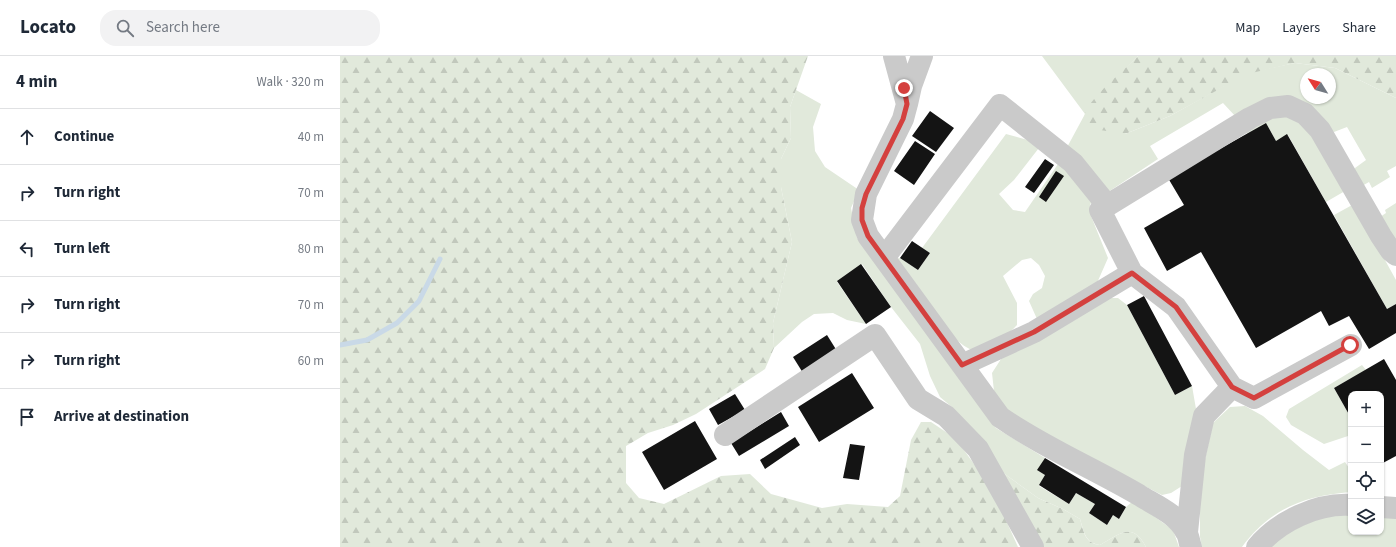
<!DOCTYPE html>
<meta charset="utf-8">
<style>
:root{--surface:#fff;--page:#f2f2f3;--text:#1f2937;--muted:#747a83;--line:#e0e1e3}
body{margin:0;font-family:"Source Sans 3",sans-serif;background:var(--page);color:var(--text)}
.controls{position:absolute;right:12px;bottom:12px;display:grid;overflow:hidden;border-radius:8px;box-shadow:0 1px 3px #0004}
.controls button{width:36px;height:36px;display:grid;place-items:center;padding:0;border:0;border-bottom:1px solid var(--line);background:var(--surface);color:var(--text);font:20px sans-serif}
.compass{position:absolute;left:960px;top:12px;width:36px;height:36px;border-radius:50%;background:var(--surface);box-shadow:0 1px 3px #0004;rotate:307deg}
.stop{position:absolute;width:12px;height:12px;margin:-9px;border:3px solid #d4403e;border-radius:50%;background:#fff}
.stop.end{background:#d4403e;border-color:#fff;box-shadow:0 1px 4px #0008}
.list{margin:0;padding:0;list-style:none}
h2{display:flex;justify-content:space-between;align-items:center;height:52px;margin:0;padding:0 16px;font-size:17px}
h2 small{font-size:13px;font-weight:400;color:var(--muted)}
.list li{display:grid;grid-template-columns:26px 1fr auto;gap:12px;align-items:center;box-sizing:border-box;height:56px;padding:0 16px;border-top:1px solid var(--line)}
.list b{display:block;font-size:15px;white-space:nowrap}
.list em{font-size:13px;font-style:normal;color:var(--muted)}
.icon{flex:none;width:22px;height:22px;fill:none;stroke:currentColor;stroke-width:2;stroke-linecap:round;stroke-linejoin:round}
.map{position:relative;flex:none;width:1056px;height:491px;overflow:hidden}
header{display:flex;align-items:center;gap:24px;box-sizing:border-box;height:56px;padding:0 20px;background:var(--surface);border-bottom:1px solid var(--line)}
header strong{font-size:19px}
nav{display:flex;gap:22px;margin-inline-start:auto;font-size:14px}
.search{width:280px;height:36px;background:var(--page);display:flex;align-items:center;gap:10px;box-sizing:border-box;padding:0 14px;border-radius:16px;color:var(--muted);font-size:15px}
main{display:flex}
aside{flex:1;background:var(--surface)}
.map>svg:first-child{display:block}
.grass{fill:#e1e9db;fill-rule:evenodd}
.forest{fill:url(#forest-firs)}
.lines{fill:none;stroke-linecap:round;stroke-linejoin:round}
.stream{stroke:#c9d9e7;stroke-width:5}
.building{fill:#141414}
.minor{stroke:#cacaca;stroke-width:22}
.route{stroke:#d4403e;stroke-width:5}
</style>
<header>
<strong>Locato</strong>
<div class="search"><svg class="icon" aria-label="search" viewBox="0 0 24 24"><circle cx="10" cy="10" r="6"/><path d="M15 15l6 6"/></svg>Search here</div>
<nav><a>Map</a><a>Layers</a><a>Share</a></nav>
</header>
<main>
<aside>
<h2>4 min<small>Walk · 320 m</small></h2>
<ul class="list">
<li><svg class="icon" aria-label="ahead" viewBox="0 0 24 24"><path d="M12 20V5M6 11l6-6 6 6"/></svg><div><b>Continue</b></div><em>40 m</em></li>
<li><svg class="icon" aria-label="right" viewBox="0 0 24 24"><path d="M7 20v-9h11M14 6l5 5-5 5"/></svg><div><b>Turn right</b></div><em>70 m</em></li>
<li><svg class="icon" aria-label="left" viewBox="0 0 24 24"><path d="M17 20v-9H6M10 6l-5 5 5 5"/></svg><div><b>Turn left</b></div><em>80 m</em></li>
<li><svg class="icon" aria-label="right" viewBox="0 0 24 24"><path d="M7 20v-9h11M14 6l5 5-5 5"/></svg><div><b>Turn right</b></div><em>70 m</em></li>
<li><svg class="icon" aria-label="right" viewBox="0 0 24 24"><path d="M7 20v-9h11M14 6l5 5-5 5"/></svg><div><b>Turn right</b></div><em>60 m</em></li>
<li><svg class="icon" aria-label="arrive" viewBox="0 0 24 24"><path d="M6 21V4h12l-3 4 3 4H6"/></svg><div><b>Arrive at destination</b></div></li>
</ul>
</aside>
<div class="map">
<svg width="1056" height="491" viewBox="0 0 1056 491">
<defs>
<pattern id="forest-firs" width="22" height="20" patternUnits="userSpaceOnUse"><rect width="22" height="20" fill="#e1e9db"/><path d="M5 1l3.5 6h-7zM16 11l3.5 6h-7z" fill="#c1c8bc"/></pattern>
</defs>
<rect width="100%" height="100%" fill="#fff"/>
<!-- grass -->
<path class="grass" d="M 702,0 L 798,0 L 753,45 L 785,78 L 830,60 L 907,17 L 955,7 L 995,12 L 1056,42 L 1056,110 L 1047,115 L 1050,121 L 1032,132 L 1029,126 L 1022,130 L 1015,117 L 1015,112 L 1026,104 L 1007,71 L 994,76 L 990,74 L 980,59 L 896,61 L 883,47 L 810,90 L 818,103 L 750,148 L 751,160 L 768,202 L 757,227 L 697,263 L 689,245 L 693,238 L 702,232 L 705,220 L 699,209 L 691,202 L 682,204 L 663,220 L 677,247 L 677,269 C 670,277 648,295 637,295 C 613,294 570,224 555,203 L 560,202 L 578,214 L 590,197 L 582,192 L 666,78 L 702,88 L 674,124 L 659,138 L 673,154 L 685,156 L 718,108 L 745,58 ZM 966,18 L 990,18 L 990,42 L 966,42 Z
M 456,34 L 481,48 L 473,71 L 475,95 L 485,111 L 519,134 L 511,152 L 517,182 L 656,372 L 705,402 L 698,414 L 705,419 L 699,430 L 729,448 L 736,437 L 755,448 L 749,457 L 767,469 L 773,459 L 779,463 L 786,451 L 793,445 L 833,474 L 839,491 L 806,491 C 792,465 780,478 760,489 C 745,487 744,476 740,463 L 723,453 L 698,442 L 655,411 L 613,352 L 600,341 L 590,320 L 580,288 L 551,251 L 522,208 L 497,226 L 526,268 L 507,264 L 493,257 L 474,258 L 462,266 L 434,292 L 433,267 L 452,186 L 441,131 L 441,103 L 451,82 L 450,51 Z
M 940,58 L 966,68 L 1005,135 L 986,146 L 948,79 L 936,85 L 926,67 L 907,78 L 904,74 Z
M 1056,147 L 1056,185 L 1040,161 L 1046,157 L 1045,154 Z
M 1014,148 L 1056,224 L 1056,248 L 1047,253 L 994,159 Z
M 765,242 L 778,242 L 787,249 L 835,339 L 852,330 L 856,353 L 842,430 L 831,437 L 822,439 L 667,360 L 654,335 L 652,317 L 661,303 Z
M 1022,309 L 1026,314 L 994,332 L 1011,362 L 1011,379 L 984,388 L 951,369 L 946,361 L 949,353 Z
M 905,350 L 923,360 L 963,394 L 989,414 L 1005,406 L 1011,415 L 1011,436 C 964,440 931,452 902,491 L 862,491 L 860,481 L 860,440 L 862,417 L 873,367 L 890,351 Z
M 1011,459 L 1011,476 L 1041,476 L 1041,459 L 1056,459 L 1056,491 L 929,491 L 942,479 L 983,460 Z"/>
<!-- forest -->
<path class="forest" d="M 0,0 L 468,0 L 450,51 L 451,82 L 441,103 L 441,131 L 452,186 L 433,267 L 434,292 L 425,313 L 356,358 L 333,369 L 308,377 L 286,390 L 286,427 L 299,442 L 324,448 L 381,420 L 410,418 L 431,438 L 482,452 L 507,448 L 548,451 L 560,440 L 571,384 L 581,366 L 591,366 L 615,382 L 651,431 L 678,491 L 0,491 Z
M 798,0 L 1056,0 L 1056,42 L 995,12 L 955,7 L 907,18 L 830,60 L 785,78 L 748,72 C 746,67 744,63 745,57 C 751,41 785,13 798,0 Z
M 655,411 L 698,442 L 723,453 L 740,463 C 744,477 745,487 760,489 C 780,478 792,465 806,491 L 701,491 Z"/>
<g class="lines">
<!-- stream -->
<path class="stream" d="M 0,289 L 27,284 L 57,267 L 79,245 L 100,203"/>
</g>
<!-- building -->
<path class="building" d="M 590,55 L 614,72 L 596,96 L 572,80 Z
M 926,67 L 936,85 L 947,78 L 1047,253 L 1056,248 L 1056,277 L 1029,293 L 1009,260 L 989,270 L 981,255 L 916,292 L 861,196 L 827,215 L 804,172 L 844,149 L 828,122 Z
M 575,85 L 595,98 L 574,129 L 554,115 Z
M 705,103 L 714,109 L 694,137 L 685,131 Z
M 716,115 L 724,120 L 706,146 L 699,141 Z
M 572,185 L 590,197 L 578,214 L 560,202 Z
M 521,208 L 551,251 L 526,268 L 497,225 Z
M 804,240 L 852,330 L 835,339 L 787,249 Z
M 487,279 L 497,295 L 463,317 L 453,301 Z
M 1044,303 L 1056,324 L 1056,400 L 1041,408 L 1041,338 L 1011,338 L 1011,362 L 994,332 Z
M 512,317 L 534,352 L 479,386 L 458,351 Z
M 395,338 L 405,354 L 378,369 L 369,353 Z
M 441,356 L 449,370 L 399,400 L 391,387 Z
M 355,365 L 377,403 L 324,434 L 302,396 Z
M 455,381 L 460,389 L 425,413 L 420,404 Z
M 510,388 L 525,390 L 519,424 L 503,422 Z
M 705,402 L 786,451 L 779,463 L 773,459 L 767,469 L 749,457 L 755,448 L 736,437 L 729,448 L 699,429 L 705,419 L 697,414 Z"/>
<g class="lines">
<!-- minor -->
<path class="minor" d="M 554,0 L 567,48 L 563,63 L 526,138 L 522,164 L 528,180 L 660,361 C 703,391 753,412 799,439 C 815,449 837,458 846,476 C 849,480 849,486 851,491
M 567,48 L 571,30 L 582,0
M 544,202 L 660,49 L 733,107 L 767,149
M 792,217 L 836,251 L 892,331 L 914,342 L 1011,289
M 622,309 L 694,276 L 792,217 L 760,154 L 910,62 L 930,52 L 948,50 L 965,58 L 980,74 L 1041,180 L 1051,195 L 1056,199
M 385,379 L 535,279 L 578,343 L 606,360 L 638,393 L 693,491
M 1041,451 L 1056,452
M 847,476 L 855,399 L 864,360 L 892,331
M 917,491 C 939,465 977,447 1011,449"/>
</g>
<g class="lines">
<!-- route -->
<path class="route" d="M 564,32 L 567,48 L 563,63 L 526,138 L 522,152 L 522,164 L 528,180 L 622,309 L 694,276 L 792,217 L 836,251 L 892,331 L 914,342 L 1010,289"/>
</g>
</svg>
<div class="controls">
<button>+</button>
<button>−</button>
<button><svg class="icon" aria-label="locate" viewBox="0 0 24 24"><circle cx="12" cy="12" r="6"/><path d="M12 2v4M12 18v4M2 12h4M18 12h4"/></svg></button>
<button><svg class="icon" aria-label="layers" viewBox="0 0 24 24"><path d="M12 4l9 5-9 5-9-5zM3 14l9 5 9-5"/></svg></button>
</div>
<svg class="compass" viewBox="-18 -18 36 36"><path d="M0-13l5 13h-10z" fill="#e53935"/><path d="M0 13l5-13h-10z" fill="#747a83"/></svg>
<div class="stop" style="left:1010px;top:289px"></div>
<div class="stop end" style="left:564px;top:32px"></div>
</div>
</main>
